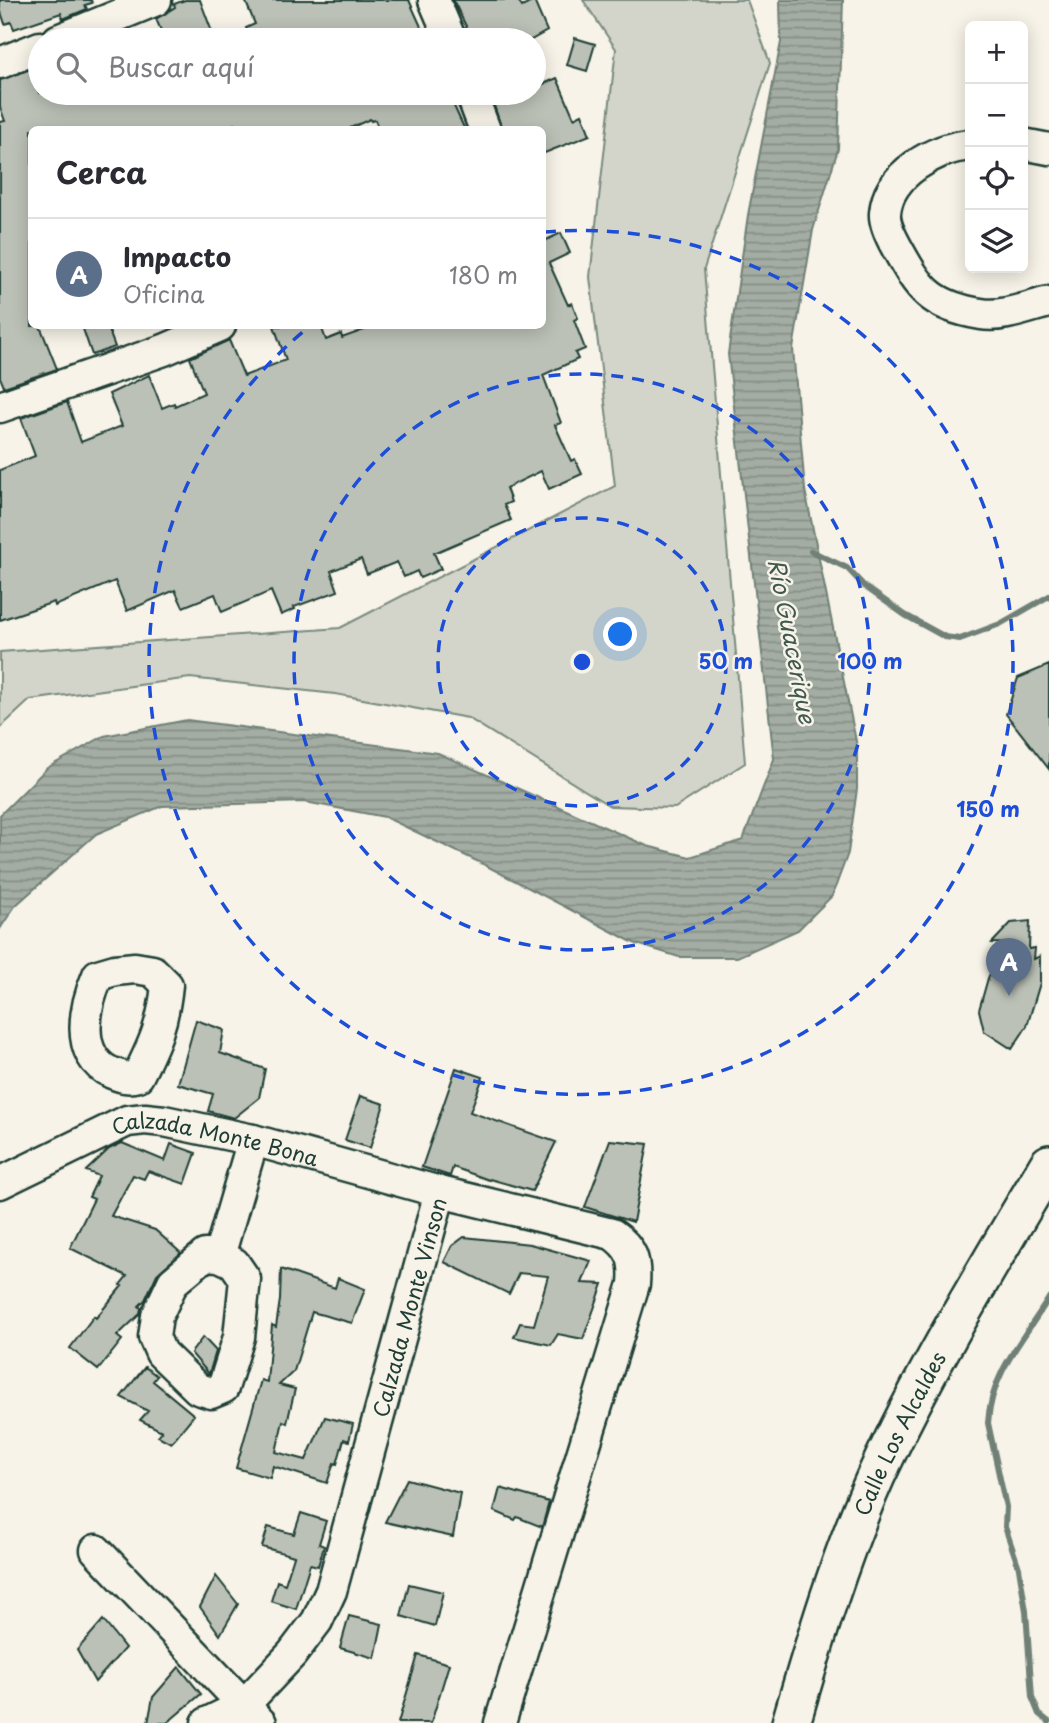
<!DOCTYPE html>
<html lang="es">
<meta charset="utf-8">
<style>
:root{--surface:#fff;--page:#f7f7f7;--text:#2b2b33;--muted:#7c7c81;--line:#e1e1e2;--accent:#1a73e8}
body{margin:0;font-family:"Playpen Sans",sans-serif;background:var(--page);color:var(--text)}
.controls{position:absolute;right:21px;top:21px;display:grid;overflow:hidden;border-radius:10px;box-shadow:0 4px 18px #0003}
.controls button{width:63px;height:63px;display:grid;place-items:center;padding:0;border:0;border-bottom:2px solid var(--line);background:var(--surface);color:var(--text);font:35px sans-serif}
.you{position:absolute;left:621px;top:635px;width:24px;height:24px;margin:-18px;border:5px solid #fff;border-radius:50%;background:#1a73e8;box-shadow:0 0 0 10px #1a73e833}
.badge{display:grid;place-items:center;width:46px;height:46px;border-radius:50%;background:var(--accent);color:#fff;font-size:23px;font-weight:700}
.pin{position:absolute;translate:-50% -58px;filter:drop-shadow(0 2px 4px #0008)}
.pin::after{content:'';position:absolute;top:37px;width:24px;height:21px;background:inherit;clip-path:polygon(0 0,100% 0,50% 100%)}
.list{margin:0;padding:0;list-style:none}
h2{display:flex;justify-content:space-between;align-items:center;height:91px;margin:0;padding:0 28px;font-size:30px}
h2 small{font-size:23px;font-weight:400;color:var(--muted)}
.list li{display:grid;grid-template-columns:46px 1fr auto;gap:21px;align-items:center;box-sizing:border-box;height:112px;padding:0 28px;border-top:2px solid var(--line)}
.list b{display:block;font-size:26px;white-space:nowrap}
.list p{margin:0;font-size:23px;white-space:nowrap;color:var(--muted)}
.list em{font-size:23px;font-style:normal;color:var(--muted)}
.icon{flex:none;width:38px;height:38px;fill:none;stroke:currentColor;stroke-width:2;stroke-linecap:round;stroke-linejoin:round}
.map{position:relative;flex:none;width:1049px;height:1723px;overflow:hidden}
.search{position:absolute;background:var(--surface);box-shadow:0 4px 18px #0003;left:28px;top:28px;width:518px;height:77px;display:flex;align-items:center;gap:18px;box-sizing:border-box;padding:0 24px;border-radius:38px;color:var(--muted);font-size:26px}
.panel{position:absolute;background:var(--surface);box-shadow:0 4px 18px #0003;left:28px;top:126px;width:518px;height:203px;border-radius:10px}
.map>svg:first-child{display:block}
.green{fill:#d3d5ca;stroke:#79897f;stroke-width:2}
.water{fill:url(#water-rules);stroke:#6f8077;stroke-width:2}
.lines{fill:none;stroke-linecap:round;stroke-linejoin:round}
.stream{stroke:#6f8077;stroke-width:6}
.building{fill:#bbc1b6;stroke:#1f3d34;stroke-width:2}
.minor-casing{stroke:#1f3d34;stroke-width:35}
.major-casing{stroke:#1f3d34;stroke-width:42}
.minor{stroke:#f7f3e8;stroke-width:30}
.major{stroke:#f7f3e8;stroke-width:37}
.ring{fill:none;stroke:#1d4ed8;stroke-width:3.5;stroke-dasharray:12 9}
.labels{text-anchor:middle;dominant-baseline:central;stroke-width:5;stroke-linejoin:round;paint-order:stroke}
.street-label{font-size:21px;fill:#1f3d34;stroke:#f7f3e8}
.water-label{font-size:23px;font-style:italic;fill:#405950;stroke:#f7f3e8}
.centre{fill:#1d4ed8;stroke:#f7f3e8;stroke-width:3.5}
.ring-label{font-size:21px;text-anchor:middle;font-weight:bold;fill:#1d4ed8;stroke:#f7f3e8;stroke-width:5;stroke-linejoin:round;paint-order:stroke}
</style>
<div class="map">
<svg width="1049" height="1723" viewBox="0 0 1049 1723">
<defs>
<pattern id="water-rules" width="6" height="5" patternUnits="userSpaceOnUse" patternTransform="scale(1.75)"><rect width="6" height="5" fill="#a4ada3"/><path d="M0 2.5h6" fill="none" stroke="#858e86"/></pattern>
</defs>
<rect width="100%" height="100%" fill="#f7f3e8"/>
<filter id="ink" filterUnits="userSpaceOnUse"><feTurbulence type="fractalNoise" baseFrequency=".0143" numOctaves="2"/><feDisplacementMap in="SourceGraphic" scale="14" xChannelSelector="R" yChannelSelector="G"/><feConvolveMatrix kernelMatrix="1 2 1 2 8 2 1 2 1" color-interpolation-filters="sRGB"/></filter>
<g filter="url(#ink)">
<!-- green -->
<path class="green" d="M 583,0 L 747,0 L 770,63 L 704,269 L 745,763 L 675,808 L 610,806 L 468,718 L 335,694 L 190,678 L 30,700 L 0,728 L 0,652 L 340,628 L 615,486 L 590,277 L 616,49 Z"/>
<!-- water -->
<path class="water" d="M 780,0 L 843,0 L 838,149 L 813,230 L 793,349 L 805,490 L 857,746 L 857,789 L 848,853 L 832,896 L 798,930 L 737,957 L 679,957 L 634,943 L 481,863 L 385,817 L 305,802 L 162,806 L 96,834 L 15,906 L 0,929 L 0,815 L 47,768 L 104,736 L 187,720 L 438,753 L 647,846 L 690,857 L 743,840 L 774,759 L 728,354 L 748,215 L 781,42 Z"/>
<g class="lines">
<!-- stream -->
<path class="stream" d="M 811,551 L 847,568 L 864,586 L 905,615 L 945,637 L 960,639 L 1000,624 L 1049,596
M 1049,1298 C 1024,1339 991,1372 988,1423 L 1006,1507 L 1005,1527 L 1019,1568 L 1026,1611 L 1032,1697 L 1039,1714 L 1049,1722"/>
</g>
<!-- building -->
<path class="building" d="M 0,0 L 91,0 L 92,3 L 85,5 L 87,9 L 63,19 L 61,13 L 14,29 L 11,22 L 5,24 L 0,9 Z
M 185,0 L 200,0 L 215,40 L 165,40 L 156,19 L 175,7 L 174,4 Z
M 245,0 L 409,0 L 427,40 L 251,40 L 246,28 L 255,24 Z
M 453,0 L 518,0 L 522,7 L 534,1 L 547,31 L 531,40 L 469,40 L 466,26 Z
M 575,38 L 595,44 L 587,71 L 567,65 Z
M 36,67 L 40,79 L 40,93 L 448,93 L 465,130 L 379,130 L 375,120 L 371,121 L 370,119 L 346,130 L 236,130 L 234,124 L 220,130 L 32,130 L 32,326 L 40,326 L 57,369 L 4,387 L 0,377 L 0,122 L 5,121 L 0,107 L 0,80 Z
M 557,78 L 574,118 L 582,114 L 590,135 L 542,154 L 542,130 L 502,130 L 490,93 L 534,93 L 534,88 Z
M 561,233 L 570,253 L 549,263 L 568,305 L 572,303 L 578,318 L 574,320 L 585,349 L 575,353 L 578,359 L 543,375 L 561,423 L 555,425 L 571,461 L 575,459 L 582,474 L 549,489 L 541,471 L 506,488 L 511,502 L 504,505 L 511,520 L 434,553 L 441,569 L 420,578 L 417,571 L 404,577 L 397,562 L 367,574 L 361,559 L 331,571 L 338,591 L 294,607 L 295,609 L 281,615 L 271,591 L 222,612 L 215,594 L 183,607 L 175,590 L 127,611 L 115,581 L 55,606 L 54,602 L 0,620 L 0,470 L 35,456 L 21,418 L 67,402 L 81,442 L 122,426 L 109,394 L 149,375 L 162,408 L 174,403 L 175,406 L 204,393 L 190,358 L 229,340 L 244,376 L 286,360 L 274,326 L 321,326 L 326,340 L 341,334 L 342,338 L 375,326 L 542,326 L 542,242 Z
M 82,326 L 107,326 L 115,347 L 92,355 Z
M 1049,665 L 1049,769 L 1006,714 L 1018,678 Z
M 1030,921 L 1029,949 L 1035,948 L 1034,959 L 1040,956 L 1040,983 L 1027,1026 L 1012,1049 L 984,1031 L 979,1010 L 988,978 L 1005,944 L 992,943 L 1011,923 Z
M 196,1020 L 224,1030 L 220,1053 L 265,1069 L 259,1098 L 234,1118 L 208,1111 L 213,1094 L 178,1084 Z
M 456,1068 L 483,1077 L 470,1112 L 556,1142 L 532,1191 L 490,1179 L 489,1180 L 453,1167 L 450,1176 L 422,1167 Z
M 360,1096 L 384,1104 L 370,1148 L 345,1140 Z
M 610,1140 L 648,1144 L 633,1222 L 585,1207 Z
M 122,1143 L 165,1161 L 171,1144 L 196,1153 L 185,1184 L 148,1171 L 144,1179 L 133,1175 L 111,1216 L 155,1230 L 181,1253 L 157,1274 L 145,1300 L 139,1306 L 141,1308 L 140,1314 L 117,1336 L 122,1340 L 98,1370 L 70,1348 L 94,1316 L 96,1318 L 122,1286 L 120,1285 L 127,1276 L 70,1248 L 94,1199 L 89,1197 L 99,1176 L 86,1171 L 109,1149 Z
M 464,1237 L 530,1244 L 591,1261 L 582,1283 L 603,1284 L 583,1339 L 558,1334 L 551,1345 L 514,1337 L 520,1323 L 534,1325 L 548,1276 L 519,1273 L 509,1294 L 444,1262 L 452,1246 Z
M 281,1269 L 335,1288 L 338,1278 L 365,1289 L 352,1323 L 312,1312 L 294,1371 L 279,1385 L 295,1389 L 287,1423 L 283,1421 L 276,1452 L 306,1460 L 325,1417 L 353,1424 L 349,1441 L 344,1439 L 337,1464 L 334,1463 L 327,1483 L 273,1466 L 270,1478 L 236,1468 L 261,1380 L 267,1382 L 272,1325 L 276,1327 L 280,1300 Z
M 203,1337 L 216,1351 L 209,1374 L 191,1353 Z
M 145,1367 L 157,1376 L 153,1381 L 194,1415 L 171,1443 L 158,1436 L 162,1431 L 140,1420 L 148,1411 L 121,1397 Z
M 407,1479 L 460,1493 L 453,1537 L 385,1522 Z
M 500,1488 L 549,1502 L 542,1527 L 517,1517 L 515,1520 L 494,1511 Z
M 301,1513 L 326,1521 L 319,1544 L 324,1546 L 318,1566 L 310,1564 L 296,1609 L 271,1601 L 277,1581 L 285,1584 L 294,1556 L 262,1547 L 268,1527 L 294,1534 Z
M 216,1576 L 238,1604 L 220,1635 L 200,1607 Z
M 409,1584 L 443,1592 L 435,1626 L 401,1616 Z
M 349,1616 L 382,1624 L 375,1658 L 340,1648 Z
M 103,1620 L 125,1648 L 95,1682 L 77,1650 Z
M 418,1655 L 449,1664 L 431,1723 L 398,1723 Z
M 179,1667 L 201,1694 L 167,1723 L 148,1723 L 153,1697 Z"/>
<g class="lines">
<defs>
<g id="minor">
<path d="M 434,0 L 451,40"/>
<path d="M 58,40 L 156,0"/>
<path d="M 0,63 L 40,47"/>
<path d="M 471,93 L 485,130"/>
<path d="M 1023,144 L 1049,149"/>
<path d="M 970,145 C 935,148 888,174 885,213 C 884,224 892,239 897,248 C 920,290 931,306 981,314 C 1002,318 1028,307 1049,302"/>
<path d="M 0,407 L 164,350 L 220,326"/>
<path d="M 135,968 L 153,971 L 167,985 C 163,1024 155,1042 138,1076 C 127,1079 123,1077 112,1073 C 73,1056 85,1005 98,975 L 115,970 Z"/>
<path id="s1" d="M 0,1183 L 127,1121 L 145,1119 L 164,1121 L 253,1140 L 440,1192 L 612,1234 C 632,1248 636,1260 634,1284 L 500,1723"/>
<path d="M 205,1255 L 219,1256 L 234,1263 L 245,1279 L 239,1337 L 223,1388 L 211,1393 L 198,1389 L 161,1353 L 154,1337 L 157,1316 L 173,1282 Z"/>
<path d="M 219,1256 L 253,1140"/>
<path d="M 96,1550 L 261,1723"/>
<path id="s2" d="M 207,1723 L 244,1705 L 292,1654 L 317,1621 L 331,1591 L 440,1192"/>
</g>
<g id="major">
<path id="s3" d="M 791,1723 C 815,1640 840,1556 876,1476 C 926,1368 988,1267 1049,1164"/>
</g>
</defs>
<!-- minor casing -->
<use href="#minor" class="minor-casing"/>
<!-- major casing -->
<use href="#major" class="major-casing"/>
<!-- minor -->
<use href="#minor" class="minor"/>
<!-- major -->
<use href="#major" class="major"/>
</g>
</g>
<!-- distance rings -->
<g class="ring">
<circle cx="582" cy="662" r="144"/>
<circle cx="582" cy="662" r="288"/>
<path d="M544 232A432 432 0 1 1 310 326"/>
</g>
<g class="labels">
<!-- street labels -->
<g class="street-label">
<text stroke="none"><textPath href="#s1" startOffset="231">Calzada Monte Bona</textPath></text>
<text stroke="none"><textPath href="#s2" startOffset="480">Calzada Monte Vinson</textPath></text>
<text stroke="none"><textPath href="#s3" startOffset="310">Calle Los Alcaldes</textPath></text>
</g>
<!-- water labels -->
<g class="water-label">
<text transform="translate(793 641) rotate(79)">Río Guacerique</text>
</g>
</g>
<circle cx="582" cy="662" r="10" class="centre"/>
<g class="ring-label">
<text x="726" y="669">50 m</text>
<text x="870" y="669">100 m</text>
<text x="988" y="817">150 m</text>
</g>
</svg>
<div class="controls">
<button>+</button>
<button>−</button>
<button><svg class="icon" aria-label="locate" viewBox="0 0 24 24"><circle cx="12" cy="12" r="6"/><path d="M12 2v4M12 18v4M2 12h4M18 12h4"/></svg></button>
<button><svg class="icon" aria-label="layers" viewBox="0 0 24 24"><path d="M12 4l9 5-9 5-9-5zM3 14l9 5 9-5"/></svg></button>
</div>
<div class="you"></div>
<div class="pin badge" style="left:1009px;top:996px;background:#5c6f8a">A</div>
<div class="search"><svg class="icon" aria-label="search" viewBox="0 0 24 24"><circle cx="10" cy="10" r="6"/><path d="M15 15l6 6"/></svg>Buscar aquí</div>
<section class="panel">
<h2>Cerca<small></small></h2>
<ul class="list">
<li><span class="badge" style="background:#5c6f8a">A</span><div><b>Impacto</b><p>Oficina</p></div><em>180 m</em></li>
</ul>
</section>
</div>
